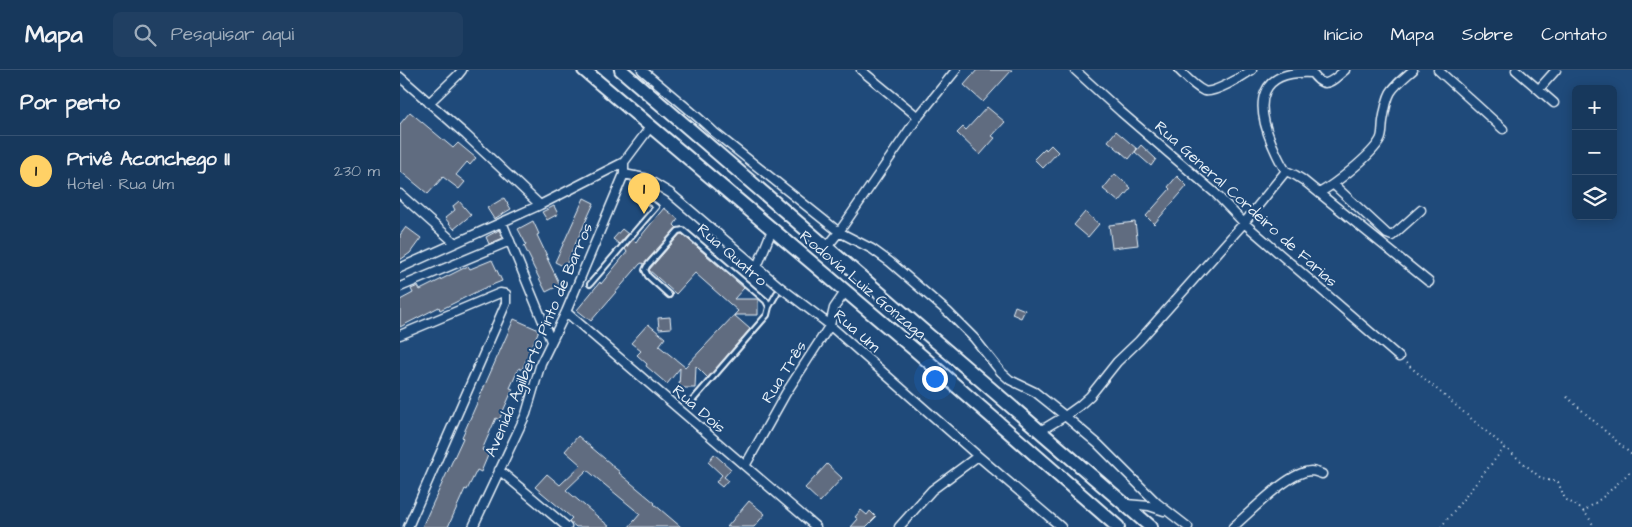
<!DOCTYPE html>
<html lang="pt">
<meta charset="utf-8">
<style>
:root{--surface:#17385c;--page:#203f62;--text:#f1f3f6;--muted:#9eacbb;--line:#365272;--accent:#ffd166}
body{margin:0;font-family:"Architects Daughter",sans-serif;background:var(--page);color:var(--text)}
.controls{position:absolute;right:15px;top:15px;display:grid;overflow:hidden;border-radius:8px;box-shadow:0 2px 12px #0003}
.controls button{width:45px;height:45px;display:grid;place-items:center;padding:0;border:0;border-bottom:1px solid var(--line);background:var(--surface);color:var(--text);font:25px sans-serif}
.you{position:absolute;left:534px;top:308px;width:18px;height:18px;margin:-12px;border:4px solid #fff;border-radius:50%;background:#1a73e8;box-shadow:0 0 0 8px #1a73e833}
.badge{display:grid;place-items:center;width:32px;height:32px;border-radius:50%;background:var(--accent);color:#111;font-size:16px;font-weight:700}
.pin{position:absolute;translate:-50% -41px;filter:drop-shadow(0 1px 2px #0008)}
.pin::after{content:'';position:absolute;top:26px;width:18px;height:15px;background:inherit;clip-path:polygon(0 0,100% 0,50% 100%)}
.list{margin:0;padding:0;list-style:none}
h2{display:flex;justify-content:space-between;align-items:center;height:65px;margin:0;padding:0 20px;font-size:21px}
h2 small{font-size:16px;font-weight:400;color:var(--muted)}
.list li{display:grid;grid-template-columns:32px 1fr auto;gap:15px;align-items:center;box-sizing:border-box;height:70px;padding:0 20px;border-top:1px solid var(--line)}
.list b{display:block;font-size:19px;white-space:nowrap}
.list p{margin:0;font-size:16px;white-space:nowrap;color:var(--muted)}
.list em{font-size:16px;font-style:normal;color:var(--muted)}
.icon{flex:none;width:28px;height:28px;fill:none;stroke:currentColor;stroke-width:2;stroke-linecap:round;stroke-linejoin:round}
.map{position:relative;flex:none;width:1232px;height:457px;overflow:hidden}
header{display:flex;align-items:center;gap:30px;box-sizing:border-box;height:70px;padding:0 25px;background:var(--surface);border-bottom:1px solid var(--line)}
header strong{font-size:24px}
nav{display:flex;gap:28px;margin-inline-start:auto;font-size:18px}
.search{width:350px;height:45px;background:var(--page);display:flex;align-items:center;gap:12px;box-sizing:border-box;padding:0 18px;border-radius:8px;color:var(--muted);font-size:19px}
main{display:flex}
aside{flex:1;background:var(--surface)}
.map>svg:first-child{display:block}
.building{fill:#606c80;stroke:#e8f1f8}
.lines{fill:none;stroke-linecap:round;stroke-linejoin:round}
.service-casing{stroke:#e8f1f8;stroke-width:8}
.minor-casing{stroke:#e8f1f8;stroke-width:11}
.trunk-casing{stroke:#e8f1f8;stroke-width:16}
.path{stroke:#e8f1f8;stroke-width:2;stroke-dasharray:1 4;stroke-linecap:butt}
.service{stroke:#1f4a7a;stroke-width:4}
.minor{stroke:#1f4a7a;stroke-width:8}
.trunk{stroke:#1f4a7a;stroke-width:12}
.labels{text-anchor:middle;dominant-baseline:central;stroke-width:4;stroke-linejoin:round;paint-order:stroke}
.street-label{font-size:16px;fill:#e8f1f8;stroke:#1f4a7a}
</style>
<header>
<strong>Mapa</strong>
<div class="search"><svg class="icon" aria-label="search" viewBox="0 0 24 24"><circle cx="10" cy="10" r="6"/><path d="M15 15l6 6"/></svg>Pesquisar aqui</div>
<nav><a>Início</a><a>Mapa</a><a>Sobre</a><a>Contato</a></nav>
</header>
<main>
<aside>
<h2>Por perto<small></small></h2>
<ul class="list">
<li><span class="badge">1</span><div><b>Privê Aconchego II</b><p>Hotel · Rua Um</p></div><em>230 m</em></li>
</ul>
</aside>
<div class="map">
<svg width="1232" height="457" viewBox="0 0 1232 457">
<rect width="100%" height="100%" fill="#1f4a7a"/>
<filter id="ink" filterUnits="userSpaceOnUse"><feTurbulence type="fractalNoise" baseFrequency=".02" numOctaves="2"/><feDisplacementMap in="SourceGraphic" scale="10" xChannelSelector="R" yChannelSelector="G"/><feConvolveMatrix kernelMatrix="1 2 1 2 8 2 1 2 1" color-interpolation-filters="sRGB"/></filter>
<g filter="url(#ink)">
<!-- building -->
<path class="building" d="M 577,0 L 612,0 L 583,32 L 564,15 Z
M 587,37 L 605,52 L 592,66 L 595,68 L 580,85 L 557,63 L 563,57 L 566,60 Z
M 10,42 L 53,78 L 58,73 L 76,88 L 70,95 L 67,92 L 56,105 L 65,112 L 59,119 L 43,107 L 28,124 L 0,101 L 0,54 Z
M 716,61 L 737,79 L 729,89 L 708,71 Z
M 651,75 L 658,82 L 643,98 L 634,89 L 645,78 L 646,80 Z
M 741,75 L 756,89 L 751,96 L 735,82 Z
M 715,104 L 731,118 L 719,132 L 703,119 Z
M 777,106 L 787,116 L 754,154 L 746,146 L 770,119 L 768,117 Z
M 104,128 L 111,139 L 94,149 L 87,138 Z
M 184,128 L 194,133 L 165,197 L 155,192 Z
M 59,131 L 71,145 L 54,159 L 45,148 L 55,140 L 53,136 Z
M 154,136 L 158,144 L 147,150 L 142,142 Z
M 264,138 L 278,149 L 274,155 L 277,158 L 244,194 L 242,193 L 240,194 L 191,251 L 177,240 L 200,212 L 201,214 L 227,182 L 225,179 L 233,169 L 236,172 L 240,166 L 241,166 Z
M 685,142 L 699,154 L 688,167 L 674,155 Z
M 133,151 L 139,164 L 137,165 L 149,190 L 147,188 L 160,215 L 146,222 L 131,192 L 132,192 L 124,176 L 126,174 L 118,159 Z
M 735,152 L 738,175 L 712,178 L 709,155 Z
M 6,157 L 21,168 L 10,183 L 0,190 L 0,165 Z
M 222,159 L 228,164 L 219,174 L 213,169 Z
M 99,160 L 103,168 L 89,174 L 86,167 Z
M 280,164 L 282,164 L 344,218 L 334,229 L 358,229 L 358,245 L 334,245 L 350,259 L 308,308 L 296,296 L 295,318 L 279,318 L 280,298 L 267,314 L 246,296 L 247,294 L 237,285 L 241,281 L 231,273 L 248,254 L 265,268 L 259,276 L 285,297 L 338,241 L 295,203 L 276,224 L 249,200 Z
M 92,190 L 102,211 L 82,219 L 40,240 L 39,237 L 0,257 L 0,230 L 13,223 L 11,219 L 18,216 L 20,220 L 68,196 L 70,199 Z
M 615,236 L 625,240 L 621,248 L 612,244 Z
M 270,247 L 271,258 L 259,259 L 258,248 Z
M 114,249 L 139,260 L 122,300 L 119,298 L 110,318 L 113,319 L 99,350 L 96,348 L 82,380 L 89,383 L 81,402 L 77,400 L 67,420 L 65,419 L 48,457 L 22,457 L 63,368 L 62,367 Z
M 178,366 L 211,394 L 211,395 L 220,402 L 219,403 L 255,433 L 254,434 L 281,457 L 229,457 L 240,444 L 187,400 L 166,420 L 210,457 L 176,457 L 169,451 L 172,448 L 135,417 L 147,404 L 160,415 L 181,395 L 165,381 Z
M 314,384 L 331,399 L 324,407 L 328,410 L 322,417 L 316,412 L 322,405 L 308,392 Z
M 427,394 L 442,408 L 420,432 L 405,418 Z
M 349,431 L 365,444 L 354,457 L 327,457 Z
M 461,440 L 467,445 L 470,441 L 476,447 L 466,457 L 451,457 L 458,449 L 455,447 Z"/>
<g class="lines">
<defs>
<path id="service" d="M 190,214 L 256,137 L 236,122
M 269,225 L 248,206 L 245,200 L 247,196 L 278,161 L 283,160 L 366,231 L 369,237 L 367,245 L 293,330
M 369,237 L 377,223"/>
<path id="minor" d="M 242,0 C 266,21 291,40 314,62 L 439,162 L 472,179 L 490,192 L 548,242 L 574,268 L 601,302 L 610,310 L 635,322 L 665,346 L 698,374 L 757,433 L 788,457
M 461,0 L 518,47
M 675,0 L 721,42 L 815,123 L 844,153 L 999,287
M 779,0 C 786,7 795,17 804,21 C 814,24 843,6 852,0
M 910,0 C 923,21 930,13 945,0
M 1038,0 L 1103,59
M 1116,0 L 1154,33
M 0,7 L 66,65 L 140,135
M 1139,19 L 1156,0
M 29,33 L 58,5 L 62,0
M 886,101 L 895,105 L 903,110 L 1029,212
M 224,104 L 245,108 L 270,123 L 380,217 L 426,252 L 578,386 L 661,457
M 236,106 L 236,122
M 934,115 L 987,164 L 992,166 L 1021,140
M 919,123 C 934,115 972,85 980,70 C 983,65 982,57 983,51 C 988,20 990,20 1013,0
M 0,124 L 55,173
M 102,152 L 151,271
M 427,177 L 439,162 L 518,47 L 556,0
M 357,197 L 372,160
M 0,198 L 140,135 L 224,92 L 251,56
M 0,217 L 110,171
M 166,242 L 416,457
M 0,265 L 100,223 L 106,224 L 106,233 L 8,457
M 640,361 L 665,346 L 679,336 L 690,326 L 717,292 L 739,271 L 844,153 L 886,101 C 880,93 876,83 872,74 C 854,32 859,0 912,3
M 345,396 L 386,323 L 430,255 L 434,238 L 445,222
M 99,400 L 167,457
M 726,434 L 749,436 L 764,441
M 73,457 L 126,344 L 141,293 L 166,242 L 224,104 L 224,92
M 499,457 L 532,420 L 578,386
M 833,457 C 851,442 888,402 911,401 C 915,401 919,403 922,404"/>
<path id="trunk" d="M 184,0 L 515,280 L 718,457
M 221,0 L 751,457"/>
</defs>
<!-- service casing -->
<use href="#service" class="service-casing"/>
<!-- minor casing -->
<use href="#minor" class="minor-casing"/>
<!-- trunk casing -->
<use href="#trunk" class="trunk-casing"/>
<!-- path -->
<path class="path" d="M 1006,293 L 1142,409 L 1158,412 L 1165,429 C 1178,436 1188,443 1194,457
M 1167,327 L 1232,385
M 1183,442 L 1203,427 L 1232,400
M 1041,457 L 1105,377"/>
<!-- service -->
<use href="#service" class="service"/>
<!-- minor -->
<use href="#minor" class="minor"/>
<!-- trunk -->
<use href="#trunk" class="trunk"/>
</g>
</g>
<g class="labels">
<!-- street labels -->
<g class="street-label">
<text transform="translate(846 134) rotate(42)">Rua General Cordeiro de Farias</text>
<text transform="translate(332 185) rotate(41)">Rua Quatro</text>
<text transform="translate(463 215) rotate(40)">Rodovia Luiz Gonzaga</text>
<text transform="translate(457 261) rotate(41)">Rua Um</text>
<text transform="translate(139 270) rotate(-67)">Avenida Agilberto Pinto de Barros</text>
<text transform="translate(384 302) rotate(-58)">Rua Três</text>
<text transform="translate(299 339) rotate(41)">Rua Dois</text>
</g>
</g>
</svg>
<div class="controls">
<button>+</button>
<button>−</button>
<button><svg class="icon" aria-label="layers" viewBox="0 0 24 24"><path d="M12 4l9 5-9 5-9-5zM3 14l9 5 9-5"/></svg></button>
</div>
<div class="you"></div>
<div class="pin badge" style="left:244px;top:144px">1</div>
</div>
</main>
